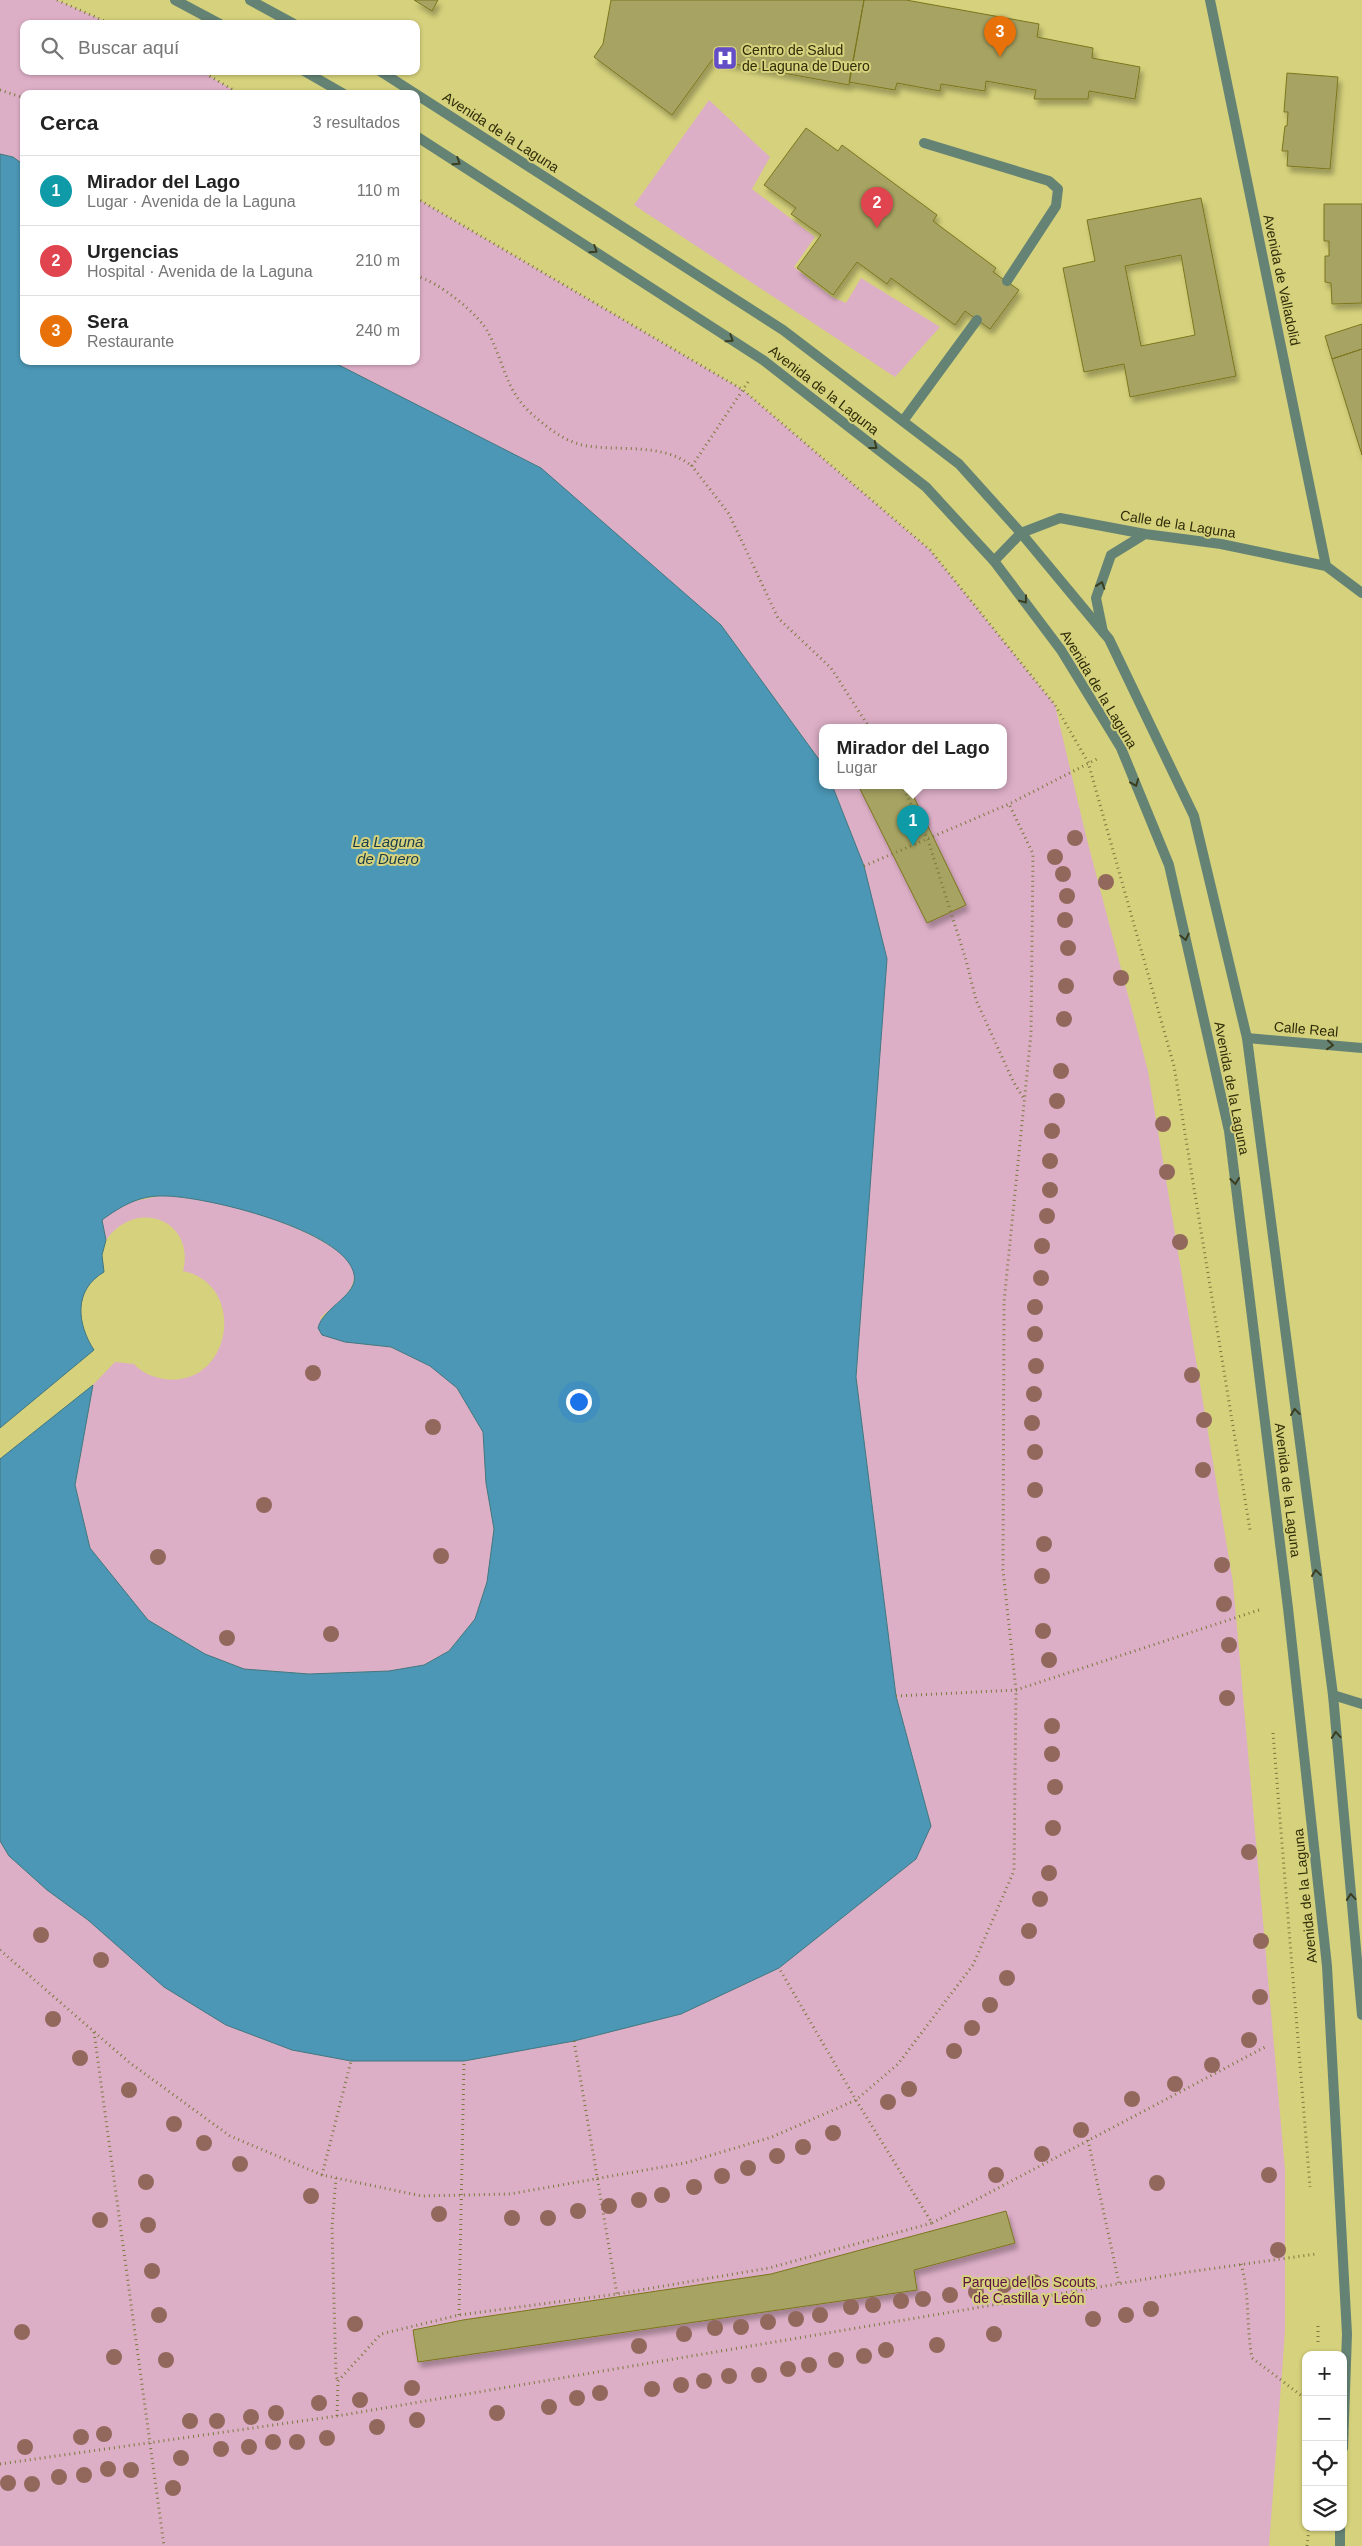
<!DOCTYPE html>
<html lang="es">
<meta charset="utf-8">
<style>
:root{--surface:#fff;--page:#f2f2f2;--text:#222;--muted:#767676;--line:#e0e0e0;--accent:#634ec7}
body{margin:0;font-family:Helvetica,sans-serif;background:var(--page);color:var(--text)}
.controls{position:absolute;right:15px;bottom:15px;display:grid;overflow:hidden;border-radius:10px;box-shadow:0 1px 4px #0004}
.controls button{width:45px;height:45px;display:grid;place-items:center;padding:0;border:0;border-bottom:1px solid var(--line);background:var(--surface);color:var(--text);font:25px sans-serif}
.you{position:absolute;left:578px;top:1401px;width:18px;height:18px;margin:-12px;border:4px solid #fff;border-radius:50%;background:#1a73e8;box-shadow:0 0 0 8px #1a73e833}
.badge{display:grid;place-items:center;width:32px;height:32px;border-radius:50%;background:var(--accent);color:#fff;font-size:16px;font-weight:700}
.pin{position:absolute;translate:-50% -41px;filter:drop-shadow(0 1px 2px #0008)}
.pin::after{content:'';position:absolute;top:26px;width:18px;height:15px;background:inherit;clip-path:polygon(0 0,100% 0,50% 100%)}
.popup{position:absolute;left:819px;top:724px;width:188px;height:65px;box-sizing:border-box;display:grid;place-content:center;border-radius:10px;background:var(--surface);filter:drop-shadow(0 1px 4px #0005);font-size:16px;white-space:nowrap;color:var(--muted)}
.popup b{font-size:19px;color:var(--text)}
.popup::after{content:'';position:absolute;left:50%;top:100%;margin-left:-10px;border:10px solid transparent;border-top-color:var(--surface)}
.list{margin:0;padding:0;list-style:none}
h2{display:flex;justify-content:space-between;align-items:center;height:65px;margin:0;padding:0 20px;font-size:21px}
h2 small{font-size:16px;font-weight:400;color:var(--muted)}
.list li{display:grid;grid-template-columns:32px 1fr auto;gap:15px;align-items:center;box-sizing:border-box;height:70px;padding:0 20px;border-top:1px solid var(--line)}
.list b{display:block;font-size:19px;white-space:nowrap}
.list p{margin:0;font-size:16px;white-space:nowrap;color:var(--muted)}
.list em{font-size:16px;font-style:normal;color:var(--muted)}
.icon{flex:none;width:28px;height:28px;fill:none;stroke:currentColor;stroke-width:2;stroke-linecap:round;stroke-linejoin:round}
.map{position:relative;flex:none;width:1362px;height:2546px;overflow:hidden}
.search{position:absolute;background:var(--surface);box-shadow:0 1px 4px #0004;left:20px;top:20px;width:400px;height:55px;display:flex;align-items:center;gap:12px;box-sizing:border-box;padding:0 18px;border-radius:10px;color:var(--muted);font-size:19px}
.panel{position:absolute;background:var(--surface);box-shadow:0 1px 4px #0004;left:20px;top:90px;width:400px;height:275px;border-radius:10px}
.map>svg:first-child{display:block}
.green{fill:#ddafc7}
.water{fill:#4b97b5;stroke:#437781}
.building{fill:#a7a362;stroke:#7c761e;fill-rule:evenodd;filter:url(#shadow)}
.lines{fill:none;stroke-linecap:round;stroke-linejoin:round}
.path{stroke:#7c793e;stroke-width:3;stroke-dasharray:1 4;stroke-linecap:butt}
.service{stroke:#658375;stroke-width:10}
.minor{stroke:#658375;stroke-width:10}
.tertiary{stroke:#658375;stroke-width:10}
.tree{fill:#92685c}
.oneway{stroke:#3b3e1f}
.labels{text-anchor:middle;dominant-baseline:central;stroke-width:4;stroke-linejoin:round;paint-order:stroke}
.poi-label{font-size:14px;fill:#302d09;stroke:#d5d17c;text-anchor:start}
.street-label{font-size:14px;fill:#302d09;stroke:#d5d17c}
.park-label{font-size:14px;fill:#5c1342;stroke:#d5d17c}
.water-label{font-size:15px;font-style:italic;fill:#193c4a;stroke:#d5d17c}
</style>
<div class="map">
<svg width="1362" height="2546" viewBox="0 0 1362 2546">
<defs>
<filter id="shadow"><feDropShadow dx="3" dy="5.5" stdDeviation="2.5" flood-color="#0004"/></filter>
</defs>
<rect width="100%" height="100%" fill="#d5d17c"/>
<!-- green -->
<path class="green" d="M 0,0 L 57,0 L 111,24 L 24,24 L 24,71 L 201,71 L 240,94 L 24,94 L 24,165 L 13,157 L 0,154 Z
M 709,100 L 770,157 L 752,189 L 815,237 L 794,267 L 832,297 L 846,303 L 861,278 L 940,327 L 895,377 L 634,205 Z
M 416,198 L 743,390 L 930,550 L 1055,705 L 1086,836 L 1148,1071 L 1233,1583 L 1285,2170 L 1285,2331 L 1269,2546 L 0,2546 L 0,1841 L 9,1856 L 47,1890 L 88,1920 L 292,2050 L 351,2061 L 464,2061 L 574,2041 L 681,2014 L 931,1826 L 896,1696 L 856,1377 L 876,1098 L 864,866 L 832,785 L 1003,785 L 1003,727 L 823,727 L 823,765 L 721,625 L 382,387 L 331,361 L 416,361 Z
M 164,1195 C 184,1198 205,1200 224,1204 C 251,1210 360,1244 354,1278 C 352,1295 332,1307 320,1318 L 345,1342 L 391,1347 L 431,1366 L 457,1388 L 483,1432 L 486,1483 L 494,1529 L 487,1582 L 475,1619 L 449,1651 L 424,1665 L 389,1671 L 309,1674 L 244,1669 L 205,1654 L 148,1620 L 90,1548 L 75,1485 L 93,1385 L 115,1362 L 134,1364 C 142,1373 153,1377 164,1379 C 231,1389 249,1285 183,1271 C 196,1220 136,1197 106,1240 L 102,1220 L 126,1203 Z"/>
<!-- water -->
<path class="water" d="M 0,154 L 13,157 L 24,165 L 24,361 L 331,361 L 382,387 L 541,468 L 721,625 L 823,765 L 823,785 L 832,785 L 864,866 L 887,959 L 856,1377 L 896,1696 L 931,1826 L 916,1859 L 779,1968 L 681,2014 L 574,2041 L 464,2061 L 351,2061 L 292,2050 L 226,2025 L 164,1987 L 88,1920 L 47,1890 L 9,1856 L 0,1841 L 0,1459 L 93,1385 L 75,1485 L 90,1548 L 148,1620 L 205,1654 L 244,1669 L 309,1674 L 389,1671 L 424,1665 L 449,1651 L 475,1619 L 487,1582 L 494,1529 L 486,1483 L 483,1432 L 457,1388 L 430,1366 L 391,1347 L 345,1342 L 322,1335 L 318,1328 C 323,1307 359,1295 354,1274 C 345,1230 205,1196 164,1196 C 140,1195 121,1206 102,1220 L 106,1240 L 102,1255 L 104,1272 C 73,1290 77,1324 94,1350 L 0,1428 Z"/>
<!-- building -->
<path class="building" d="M 414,0 L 438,0 L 432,11 Z
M 611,0 L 864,0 L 849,85 L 712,60 L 672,115 L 594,57 L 603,44 Z
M 864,0 L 906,0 L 1039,24 L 1037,37 L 1093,48 L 1092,58 L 1140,67 L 1135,99 L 1089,91 L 1088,99 L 1034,99 L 1036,90 L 986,81 L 985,91 L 941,84 L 940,91 L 897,83 L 895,90 L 849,82 Z
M 1287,73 L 1338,77 L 1330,169 L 1287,166 L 1288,151 L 1282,151 L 1285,126 L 1287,126 L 1288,112 L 1284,112 Z
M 806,128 L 838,151 L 842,145 L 937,215 L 933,221 L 996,268 L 993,272 L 1019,290 L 990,329 L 965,311 L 955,325 L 891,278 L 887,284 L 857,262 L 833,295 L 797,268 L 821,235 L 791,214 L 796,208 L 764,185 Z
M 1201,198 L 1236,376 L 1130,397 L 1124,364 L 1084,372 L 1063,268 L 1095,261 L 1087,220 ZM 1181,255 L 1195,335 L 1141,346 L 1125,266 Z
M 1324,204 L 1362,204 L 1362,303 L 1332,304 L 1331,283 L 1325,282 L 1325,256 L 1329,256 L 1329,241 L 1324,241 Z
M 1362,324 L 1362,349 L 1332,359 L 1325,336 Z
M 1362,349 L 1362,455 L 1332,359 Z
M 862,785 L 908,785 L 966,905 L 927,923 L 859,787 Z
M 1006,2211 L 1015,2243 L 914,2270 L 917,2290 L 418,2362 L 413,2330 L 463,2320 L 771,2274 Z"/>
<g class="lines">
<!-- path -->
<path class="path" d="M 57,0 L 111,24
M 201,71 L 240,94
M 0,90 L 24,98
M 416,198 L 743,390 L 930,550 L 1055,705 L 1088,762 L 1174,1066 L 1250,1530
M 416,276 C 438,281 480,315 489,334 C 507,369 505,394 540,421 C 553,432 569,443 587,446 C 622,451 663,443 692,466
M 748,382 L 692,466 L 729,514 L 778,618 L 831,668 L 869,727
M 902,785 L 928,840 L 966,960 L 976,1000 L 1013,1081 L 1024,1099
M 864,866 L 1009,804 L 1097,759
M 896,1696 L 1016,1690 L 1262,1609
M 1273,1733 L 1310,2187
M 0,1950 L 130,2063 L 230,2136 L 322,2175 L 422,2196 L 510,2194 L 685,2163 L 772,2137 L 856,2100 L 898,2064 L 973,1965 L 1014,1871 L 1016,1690 L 1003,1570 L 1004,1302 L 1031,1034 L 1033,854 L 1009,804
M 94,2032 L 164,2546
M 574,2041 L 617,2294
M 1088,2140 L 1119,2283
M 322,2175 L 351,2061
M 336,2178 L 332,2227 L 336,2376 L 338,2381
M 932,2223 L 1267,2046
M 1241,2264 C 1250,2295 1246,2326 1252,2358 L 1306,2399
M 459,2315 L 464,2061
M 1318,2326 L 1318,2342
M 337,2416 L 338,2381 L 381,2334 L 459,2315 L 617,2294 L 769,2268 L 932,2223 L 856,2100 L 779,1968
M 0,2464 L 337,2416 L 1188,2272 L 1316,2254
M 1307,2546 L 1309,2527"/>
<!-- service -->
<path class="service" d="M 924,143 L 1049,181 L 1058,189 L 1056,206 L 1007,281
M 903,421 L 977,320"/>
<!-- minor -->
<path class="minor" d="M 1210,0 L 1326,566
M 994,561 L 1021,533 L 1060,518 L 1145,534 L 1221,544 L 1326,566 L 1362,593
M 1103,632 L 1096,598 L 1111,555 L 1145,534
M 1247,1038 L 1362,1048
M 1333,1695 L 1362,1704"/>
<!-- tertiary -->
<path class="tertiary" d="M 175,0 L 220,24
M 250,0 L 294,24
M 304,71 L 344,94
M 380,71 L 783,330 L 959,464 L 1021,533 L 1109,639 L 1194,816 L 1247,1038 L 1333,1695 L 1362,2015
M 416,136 L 763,360 L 926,487 L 994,561 L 1061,650 L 1121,748 L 1169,865 L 1229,1131 L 1288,1608 L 1327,1966 L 1347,2334 L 1343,2448
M 1340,2546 L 1340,2527"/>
</g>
<!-- trees -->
<g class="tree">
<circle cx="1075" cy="838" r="8"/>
<circle cx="1055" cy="857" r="8"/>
<circle cx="1063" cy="874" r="8"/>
<circle cx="1106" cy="882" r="8"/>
<circle cx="1067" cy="896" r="8"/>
<circle cx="1065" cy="920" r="8"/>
<circle cx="1068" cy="948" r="8"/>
<circle cx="1121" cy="978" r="8"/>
<circle cx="1066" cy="986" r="8"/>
<circle cx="1064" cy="1019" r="8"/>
<circle cx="1061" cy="1071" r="8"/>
<circle cx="1057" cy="1101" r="8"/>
<circle cx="1163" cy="1124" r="8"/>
<circle cx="1052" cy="1131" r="8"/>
<circle cx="1050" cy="1161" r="8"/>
<circle cx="1167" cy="1172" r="8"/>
<circle cx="1050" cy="1190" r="8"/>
<circle cx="1047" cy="1216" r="8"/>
<circle cx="1180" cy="1242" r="8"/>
<circle cx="1042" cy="1246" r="8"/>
<circle cx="1041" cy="1278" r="8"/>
<circle cx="1035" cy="1307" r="8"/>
<circle cx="1035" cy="1334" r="8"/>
<circle cx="1036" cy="1366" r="8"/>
<circle cx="313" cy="1373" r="8"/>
<circle cx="1192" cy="1375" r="8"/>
<circle cx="1034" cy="1394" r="8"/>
<circle cx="1204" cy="1420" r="8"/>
<circle cx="1032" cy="1423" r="8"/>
<circle cx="433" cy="1427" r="8"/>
<circle cx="1035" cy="1452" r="8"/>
<circle cx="1203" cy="1470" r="8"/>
<circle cx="1035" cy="1490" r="8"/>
<circle cx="264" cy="1505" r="8"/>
<circle cx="1044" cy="1544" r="8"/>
<circle cx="441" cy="1556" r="8"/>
<circle cx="158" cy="1557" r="8"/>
<circle cx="1222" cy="1565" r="8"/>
<circle cx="1042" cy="1576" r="8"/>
<circle cx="1224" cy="1604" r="8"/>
<circle cx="1043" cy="1631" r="8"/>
<circle cx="331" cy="1634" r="8"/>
<circle cx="227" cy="1638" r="8"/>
<circle cx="1229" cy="1645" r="8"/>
<circle cx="1049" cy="1660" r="8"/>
<circle cx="1227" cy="1698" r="8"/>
<circle cx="1052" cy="1726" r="8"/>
<circle cx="1052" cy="1754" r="8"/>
<circle cx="1055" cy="1787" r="8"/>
<circle cx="1053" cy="1828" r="8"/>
<circle cx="1249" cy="1852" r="8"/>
<circle cx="1049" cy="1873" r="8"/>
<circle cx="1040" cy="1899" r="8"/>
<circle cx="1029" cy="1931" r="8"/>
<circle cx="41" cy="1935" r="8"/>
<circle cx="1261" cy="1941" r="8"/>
<circle cx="101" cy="1960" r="8"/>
<circle cx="1007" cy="1978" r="8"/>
<circle cx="1260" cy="1997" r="8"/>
<circle cx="990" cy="2005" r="8"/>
<circle cx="53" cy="2019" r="8"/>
<circle cx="972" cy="2028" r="8"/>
<circle cx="1249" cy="2040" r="8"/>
<circle cx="954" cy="2051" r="8"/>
<circle cx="80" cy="2058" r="8"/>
<circle cx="1212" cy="2065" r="8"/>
<circle cx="1175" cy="2084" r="8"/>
<circle cx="909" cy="2089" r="8"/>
<circle cx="129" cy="2090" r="8"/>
<circle cx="1132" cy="2099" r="8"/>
<circle cx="888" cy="2102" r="8"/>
<circle cx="174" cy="2124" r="8"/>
<circle cx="1081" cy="2130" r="8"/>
<circle cx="833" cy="2133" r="8"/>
<circle cx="204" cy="2143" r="8"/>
<circle cx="803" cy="2147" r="8"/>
<circle cx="1042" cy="2154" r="8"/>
<circle cx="777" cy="2156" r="8"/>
<circle cx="240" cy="2164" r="8"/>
<circle cx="748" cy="2168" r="8"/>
<circle cx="996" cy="2175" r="8"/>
<circle cx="1269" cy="2175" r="8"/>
<circle cx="722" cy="2176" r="8"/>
<circle cx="146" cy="2182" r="8"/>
<circle cx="1157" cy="2183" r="8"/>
<circle cx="694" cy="2187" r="8"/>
<circle cx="662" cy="2195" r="8"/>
<circle cx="311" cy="2196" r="8"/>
<circle cx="639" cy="2200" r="8"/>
<circle cx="609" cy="2206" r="8"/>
<circle cx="578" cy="2211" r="8"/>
<circle cx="439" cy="2214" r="8"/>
<circle cx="512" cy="2218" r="8"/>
<circle cx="548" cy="2218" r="8"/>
<circle cx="100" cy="2220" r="8"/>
<circle cx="148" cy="2225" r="8"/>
<circle cx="1278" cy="2250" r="8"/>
<circle cx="152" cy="2271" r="8"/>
<circle cx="1034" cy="2282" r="8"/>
<circle cx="1004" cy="2285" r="8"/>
<circle cx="976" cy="2292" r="8"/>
<circle cx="950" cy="2295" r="8"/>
<circle cx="923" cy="2299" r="8"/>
<circle cx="901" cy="2301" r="8"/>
<circle cx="873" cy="2305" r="8"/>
<circle cx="851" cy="2307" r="8"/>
<circle cx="1151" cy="2309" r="8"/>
<circle cx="159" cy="2315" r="8"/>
<circle cx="820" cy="2315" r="8"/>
<circle cx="1126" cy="2315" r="8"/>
<circle cx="796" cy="2319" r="8"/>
<circle cx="1093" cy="2319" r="8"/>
<circle cx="768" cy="2322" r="8"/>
<circle cx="355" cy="2324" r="8"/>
<circle cx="741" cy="2327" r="8"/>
<circle cx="715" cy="2328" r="8"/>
<circle cx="22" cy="2332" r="8"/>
<circle cx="684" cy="2334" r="8"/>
<circle cx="994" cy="2334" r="8"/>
<circle cx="937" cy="2345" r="8"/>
<circle cx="639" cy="2346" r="8"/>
<circle cx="886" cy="2350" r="8"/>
<circle cx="864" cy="2356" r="8"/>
<circle cx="114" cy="2357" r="8"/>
<circle cx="166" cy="2360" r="8"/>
<circle cx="836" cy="2360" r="8"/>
<circle cx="809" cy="2365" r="8"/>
<circle cx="788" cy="2369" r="8"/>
<circle cx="759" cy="2375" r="8"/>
<circle cx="729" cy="2376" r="8"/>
<circle cx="704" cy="2381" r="8"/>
<circle cx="681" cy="2385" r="8"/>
<circle cx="412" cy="2388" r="8"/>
<circle cx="652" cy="2389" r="8"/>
<circle cx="600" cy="2393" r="8"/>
<circle cx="577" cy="2398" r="8"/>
<circle cx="360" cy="2400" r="8"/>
<circle cx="319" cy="2403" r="8"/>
<circle cx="549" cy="2407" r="8"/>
<circle cx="276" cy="2413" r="8"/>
<circle cx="497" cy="2413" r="8"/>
<circle cx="251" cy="2417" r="8"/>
<circle cx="417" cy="2420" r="8"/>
<circle cx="190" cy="2421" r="8"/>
<circle cx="217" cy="2421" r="8"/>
<circle cx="377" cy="2427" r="8"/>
<circle cx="104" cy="2434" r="8"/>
<circle cx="81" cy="2437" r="8"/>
<circle cx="327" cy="2438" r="8"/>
<circle cx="273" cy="2442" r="8"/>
<circle cx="297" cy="2442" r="8"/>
<circle cx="25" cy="2447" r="8"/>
<circle cx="249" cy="2447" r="8"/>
<circle cx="221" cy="2449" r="8"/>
<circle cx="181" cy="2458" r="8"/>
<circle cx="108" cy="2469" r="8"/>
<circle cx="131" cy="2470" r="8"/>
<circle cx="84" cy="2475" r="8"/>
<circle cx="59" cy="2477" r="8"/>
<circle cx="8" cy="2483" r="8"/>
<circle cx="32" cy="2484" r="8"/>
<circle cx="173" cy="2488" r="8"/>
</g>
<!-- one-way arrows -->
<defs><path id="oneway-chevron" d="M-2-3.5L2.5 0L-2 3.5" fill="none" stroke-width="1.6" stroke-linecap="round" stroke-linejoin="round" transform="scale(1.25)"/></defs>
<g class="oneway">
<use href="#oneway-chevron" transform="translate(457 162) rotate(33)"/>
<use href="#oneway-chevron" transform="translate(594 250) rotate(33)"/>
<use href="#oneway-chevron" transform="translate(730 339) rotate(33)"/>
<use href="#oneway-chevron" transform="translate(874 446) rotate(38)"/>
<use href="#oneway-chevron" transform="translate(1101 585) rotate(-71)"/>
<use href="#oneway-chevron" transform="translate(1024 600) rotate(53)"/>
<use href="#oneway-chevron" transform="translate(1135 783) rotate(68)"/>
<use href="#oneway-chevron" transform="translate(1185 937) rotate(77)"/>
<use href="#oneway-chevron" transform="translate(1330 1045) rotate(5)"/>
<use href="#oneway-chevron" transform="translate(1235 1181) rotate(83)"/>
<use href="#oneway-chevron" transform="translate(1295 1412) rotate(-97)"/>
<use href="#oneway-chevron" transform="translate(1316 1573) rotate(-97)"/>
<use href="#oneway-chevron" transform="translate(1336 1735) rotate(-95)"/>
<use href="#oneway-chevron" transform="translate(1351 1897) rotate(-95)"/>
</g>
<!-- icons -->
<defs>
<symbol id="hospital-square" viewBox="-11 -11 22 22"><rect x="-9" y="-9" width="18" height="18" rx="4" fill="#634ec7" stroke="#d5d17c"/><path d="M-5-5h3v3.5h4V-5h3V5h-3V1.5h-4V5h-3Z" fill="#fff"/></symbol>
</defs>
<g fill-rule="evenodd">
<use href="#hospital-square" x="711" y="44" width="28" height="28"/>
</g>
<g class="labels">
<!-- poi labels -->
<g class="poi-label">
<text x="742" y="50">Centro de Salud<tspan x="742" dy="16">de Laguna de Duero</tspan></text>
</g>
<!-- street labels -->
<g class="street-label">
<text transform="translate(501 132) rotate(33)">Avenida de la Laguna</text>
<text transform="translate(1282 280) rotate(78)">Avenida de Valladolid</text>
<text transform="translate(824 390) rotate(38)">Avenida de la Laguna</text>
<text transform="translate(1178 524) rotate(9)">Calle de la Laguna</text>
<text transform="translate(1099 689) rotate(59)">Avenida de la Laguna</text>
<text transform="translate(1306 1029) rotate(5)">Calle Real</text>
<text transform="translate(1232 1088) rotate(79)">Avenida de la Laguna</text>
<text transform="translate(1288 1490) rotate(83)">Avenida de la Laguna</text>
<text transform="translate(1305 1896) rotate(-96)">Avenida de la Laguna</text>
</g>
<!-- park labels -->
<g class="park-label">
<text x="1029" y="2282">Parque de los Scouts<tspan x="1029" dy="16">de Castilla y León</tspan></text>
</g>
<!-- water labels -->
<g class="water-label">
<text x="388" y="841">La Laguna<tspan x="388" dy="17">de Duero</tspan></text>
</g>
</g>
</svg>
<div class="controls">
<button>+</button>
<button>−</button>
<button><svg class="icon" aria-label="locate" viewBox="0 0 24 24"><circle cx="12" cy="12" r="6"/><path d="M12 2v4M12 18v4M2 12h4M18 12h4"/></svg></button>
<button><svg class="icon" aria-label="layers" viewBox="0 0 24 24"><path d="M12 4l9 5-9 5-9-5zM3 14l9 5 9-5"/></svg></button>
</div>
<div class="you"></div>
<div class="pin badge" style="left:913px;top:846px;background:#0f9aa8">1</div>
<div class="popup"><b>Mirador del Lago</b>Lugar</div>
<div class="pin badge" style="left:877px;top:228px;background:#e0444e">2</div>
<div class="pin badge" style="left:1000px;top:57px;background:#e8710a">3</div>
<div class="search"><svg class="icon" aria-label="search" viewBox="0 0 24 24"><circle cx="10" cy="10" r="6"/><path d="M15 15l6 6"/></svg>Buscar aquí</div>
<section class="panel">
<h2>Cerca<small>3 resultados</small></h2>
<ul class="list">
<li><span class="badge" style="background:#0f9aa8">1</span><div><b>Mirador del Lago</b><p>Lugar · Avenida de la Laguna</p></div><em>110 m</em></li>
<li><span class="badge" style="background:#e0444e">2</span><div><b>Urgencias</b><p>Hospital · Avenida de la Laguna</p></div><em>210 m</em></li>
<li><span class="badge" style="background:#e8710a">3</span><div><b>Sera</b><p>Restaurante</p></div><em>240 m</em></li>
</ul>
</section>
</div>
